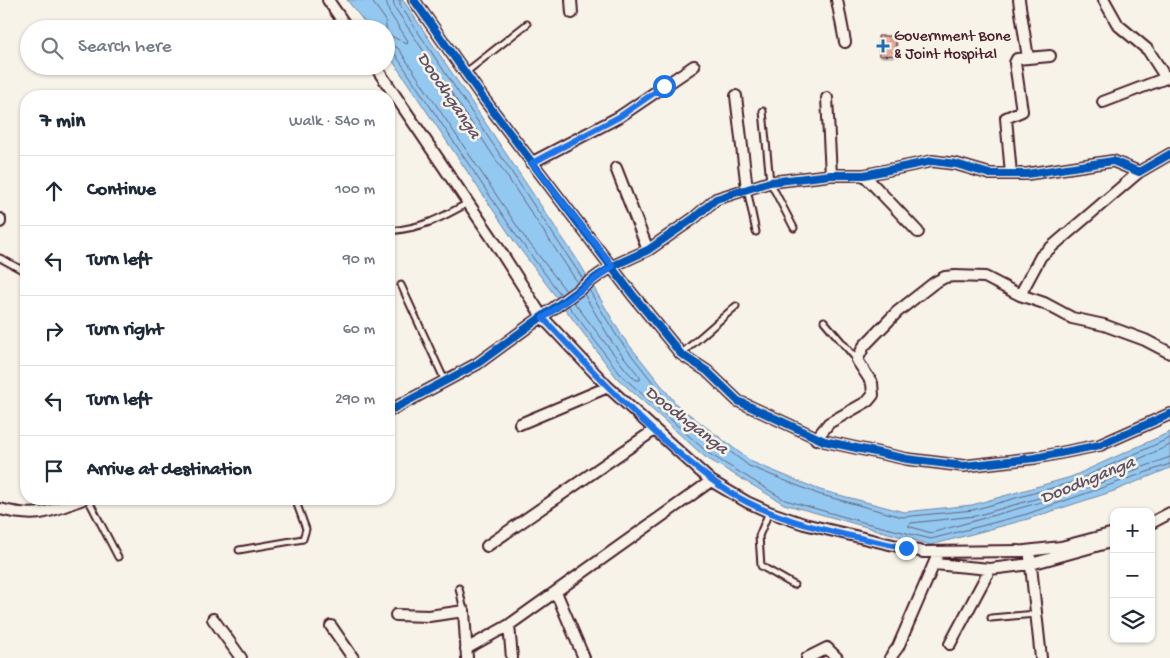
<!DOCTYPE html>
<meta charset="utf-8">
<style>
:root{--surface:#fff;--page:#f2f2f3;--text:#1f2937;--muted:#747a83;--line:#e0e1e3}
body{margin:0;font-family:"Gochi Hand",sans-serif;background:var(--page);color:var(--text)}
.controls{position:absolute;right:15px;bottom:15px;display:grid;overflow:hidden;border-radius:10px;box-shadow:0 1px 4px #0004}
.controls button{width:45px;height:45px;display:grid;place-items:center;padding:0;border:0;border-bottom:1px solid var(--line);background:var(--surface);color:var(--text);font:25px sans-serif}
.stop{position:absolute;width:15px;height:15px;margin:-11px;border:4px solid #1a73e8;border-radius:50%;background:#fff}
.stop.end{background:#1a73e8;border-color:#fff;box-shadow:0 1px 5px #0008}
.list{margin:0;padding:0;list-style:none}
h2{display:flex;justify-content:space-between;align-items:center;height:65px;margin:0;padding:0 20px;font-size:21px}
h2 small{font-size:16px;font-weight:400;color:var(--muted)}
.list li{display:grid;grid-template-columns:32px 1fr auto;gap:15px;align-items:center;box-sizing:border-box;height:70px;padding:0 20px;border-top:1px solid var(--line)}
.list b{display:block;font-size:19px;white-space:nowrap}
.list em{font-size:16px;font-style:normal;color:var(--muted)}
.icon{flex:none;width:28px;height:28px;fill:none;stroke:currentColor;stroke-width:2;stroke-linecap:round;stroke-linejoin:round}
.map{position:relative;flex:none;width:1170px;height:658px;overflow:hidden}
.search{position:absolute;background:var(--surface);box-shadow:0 1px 4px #0004;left:20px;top:20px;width:375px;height:55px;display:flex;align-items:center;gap:12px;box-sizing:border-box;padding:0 18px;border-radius:28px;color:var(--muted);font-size:19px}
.panel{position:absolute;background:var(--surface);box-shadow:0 1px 4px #0004;left:20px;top:90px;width:375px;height:415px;border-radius:20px}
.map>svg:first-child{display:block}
.water{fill:#93c8f0;stroke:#7684a1}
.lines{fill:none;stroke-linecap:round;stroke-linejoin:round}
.shore{stroke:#67637a;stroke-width:1}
.building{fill:url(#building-cross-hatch);stroke:#4a1f2b;filter:url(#shadow)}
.service-casing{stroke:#4a1f2b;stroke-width:9}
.minor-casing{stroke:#4a1f2b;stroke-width:14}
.service{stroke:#f7f3e8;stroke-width:5}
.minor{stroke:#f7f3e8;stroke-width:10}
.cycleway-casing{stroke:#f7f3e8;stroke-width:11}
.cycleway{stroke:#0057b8;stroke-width:8}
.route{stroke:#1a73e8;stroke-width:6}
.poi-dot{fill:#1f6fb2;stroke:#f7f3e8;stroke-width:2}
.labels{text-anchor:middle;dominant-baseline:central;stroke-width:5;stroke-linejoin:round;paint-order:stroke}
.poi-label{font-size:16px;fill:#4a1f2b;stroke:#f7f3e8;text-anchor:start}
.water-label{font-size:18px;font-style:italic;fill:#605266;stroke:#f7f3e8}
</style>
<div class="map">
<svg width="1170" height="658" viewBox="0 0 1170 658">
<defs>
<pattern id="building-cross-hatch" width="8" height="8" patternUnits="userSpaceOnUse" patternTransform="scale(1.25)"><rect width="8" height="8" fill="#ecb4a2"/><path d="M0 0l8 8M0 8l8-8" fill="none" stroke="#cc9a8c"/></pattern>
<filter id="shadow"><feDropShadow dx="3" dy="3" stdDeviation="2.5" flood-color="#0004"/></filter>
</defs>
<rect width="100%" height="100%" fill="#f7f3e8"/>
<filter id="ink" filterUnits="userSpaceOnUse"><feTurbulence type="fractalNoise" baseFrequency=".02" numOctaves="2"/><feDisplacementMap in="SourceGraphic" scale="10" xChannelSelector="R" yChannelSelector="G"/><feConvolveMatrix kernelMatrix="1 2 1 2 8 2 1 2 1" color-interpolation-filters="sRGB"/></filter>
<g filter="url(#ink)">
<!-- water -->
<path class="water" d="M 347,0 L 403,0 L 580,264 L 622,336 L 677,405 L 752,462 L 820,490 L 904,512 L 972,505 L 1071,477 L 1170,432 L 1170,468 L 1114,491 L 1028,519 L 931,545 L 784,504 L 705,457 L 617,378 L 514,241 L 386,51 L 386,29 L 370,29 Z"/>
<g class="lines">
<!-- shore -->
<path class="shore" d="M 371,0 L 385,19 L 387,34 L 407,44 L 408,41 L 389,12 L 386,0
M 393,0 L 395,8 L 578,283
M 400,0 L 400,5 L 583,279
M 386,43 L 398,48 L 523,235 L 566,291
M 386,49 L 393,51 L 518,238 L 561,295
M 589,290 L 618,338 L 673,408 L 749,466 L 818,494 L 902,517 L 973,510 L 1073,482 L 1170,438
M 573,301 L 626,370 L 636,380 L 640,380 L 640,377 L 612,342 L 584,294
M 568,305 L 621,375 L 708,453 L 785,500 L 866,523 L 931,539 L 1027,514 L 1170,464
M 1170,445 L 1086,483 L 1084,486 L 1087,488 L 1170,457
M 1050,495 L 1053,496 L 1052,499 L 931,533 L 908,526 L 911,523 L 975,516 Z"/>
</g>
<!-- building -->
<path class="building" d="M 878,36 L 896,36 L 896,55 L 879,56 Z"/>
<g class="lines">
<defs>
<path id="service" d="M 465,73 L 527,24
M 763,111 L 770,182 L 794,228
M 747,189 L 756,232
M 389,231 C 423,228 439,219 468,203
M 0,258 L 26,272
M 401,285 L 445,381
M 824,321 L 857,360
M 681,354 L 736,306
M 88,499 L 118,557
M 769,512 L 759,536 L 761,566 L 794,585
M 239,550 L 303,539 L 306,529 L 295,499
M 459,588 L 464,611
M 991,618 L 1036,614"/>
<path id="minor" d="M 328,0 L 348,29
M 414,0 L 483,98 L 632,294 L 681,354 L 707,371 L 738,401 L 824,441 L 907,459 L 964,466 L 1035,458 L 1100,445 L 1170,414
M 571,0 L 572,13
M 837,0 L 845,42
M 1019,0 L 1028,58
M 1104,0 L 1118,25 L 1148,50 L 1166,78 L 1170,77
M 375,66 L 492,238 L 543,318 L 608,387 L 711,481 L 747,502 L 769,512 L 804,524 L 923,552 L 1025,551 L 1061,547 L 1114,533
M 736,96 L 747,189
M 827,98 L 831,175
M 1103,102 L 1166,78
M 531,163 L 619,117 L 694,66
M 616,168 L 648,250
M 1011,174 L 1006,118 L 1022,111 L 1015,63 L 1017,59 L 1050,56
M 864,175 L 918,232
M 0,219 L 0,222
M 1020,295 L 1041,256 L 1139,172
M 389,411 L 477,364 L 599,275 L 613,266 L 648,250 L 694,218 L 716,199 L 770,182 L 831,175 L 864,175 L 932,161 L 956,164 L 990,174 L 1027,174 L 1113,161 L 1139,172 L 1170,154
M 520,424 L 608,387
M 816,439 L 829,423 L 868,401 L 873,395 L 872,383 L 857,360 L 864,346 L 897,312 L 934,283 L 945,277 L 955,276 L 985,277 L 1020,295 L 1044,303 L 1072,318 L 1104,325 L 1145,340 L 1170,353
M 0,509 C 39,519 48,512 83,499
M 1151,523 L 1170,513
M 487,546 L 653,431
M 1030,557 L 1041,658
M 934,564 L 990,569
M 556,592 L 584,658
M 396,615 L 429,616 L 464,611 L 467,658
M 213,619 L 241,658
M 509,625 L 512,658
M 331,626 L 353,658
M 950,644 L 990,569 L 1031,564 L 1114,541
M 466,649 L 509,625 L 711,481
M 807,658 L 827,648 L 837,658
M 890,658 L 898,647 L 939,552"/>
</defs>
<!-- service casing -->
<use href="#service" class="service-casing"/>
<!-- minor casing -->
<use href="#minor" class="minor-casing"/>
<!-- service -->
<use href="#service" class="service"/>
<!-- minor -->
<use href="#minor" class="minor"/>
<defs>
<path id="cycleway" d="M 414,0 L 483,98 L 632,294 L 681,354 L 707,371 L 738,401 L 824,441 L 907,459 L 964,466 L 1035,458 L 1100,445 L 1170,414
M 389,411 L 477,364 L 599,275 L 613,266 L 648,250 L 694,218 L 716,199 L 770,182 L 831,175 L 864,175 L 932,161 L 956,164 L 990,174 L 1027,174 L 1113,161 L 1139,172 L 1170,154"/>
</defs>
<!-- cycleway casing -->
<use href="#cycleway" class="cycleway-casing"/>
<!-- cycleway -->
<use href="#cycleway" class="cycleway"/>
</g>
</g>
<g class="lines" filter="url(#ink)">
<!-- route -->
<path class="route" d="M 664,86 L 619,117 L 532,163 L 613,266 L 543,318 C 583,361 623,404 668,444 C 693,465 717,487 747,502 C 795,527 854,536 906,548"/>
</g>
<!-- markers -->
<path class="poi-dot" d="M880.5 38.5h5v5h5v5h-5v5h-5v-5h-5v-5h5z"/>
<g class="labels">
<!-- poi labels -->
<g class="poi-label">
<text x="894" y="37">Government Bone<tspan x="894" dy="18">&amp; Joint Hospital</tspan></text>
</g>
<!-- water labels -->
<g class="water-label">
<text transform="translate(448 96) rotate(56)">Doodhganga</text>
<text transform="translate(686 421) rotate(38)">Doodhganga</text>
<text transform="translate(1088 481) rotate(-22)">Doodhganga</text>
</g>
</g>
</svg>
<div class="controls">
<button>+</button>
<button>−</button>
<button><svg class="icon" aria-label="layers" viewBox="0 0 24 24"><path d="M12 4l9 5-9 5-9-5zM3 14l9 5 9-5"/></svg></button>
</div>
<div class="stop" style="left:664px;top:86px"></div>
<div class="stop end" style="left:906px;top:548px"></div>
<div class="search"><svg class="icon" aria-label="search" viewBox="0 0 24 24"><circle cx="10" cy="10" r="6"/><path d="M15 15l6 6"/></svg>Search here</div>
<section class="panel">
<h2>7 min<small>Walk · 540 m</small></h2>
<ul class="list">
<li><svg class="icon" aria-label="ahead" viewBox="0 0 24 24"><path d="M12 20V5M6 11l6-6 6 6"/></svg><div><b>Continue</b></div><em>100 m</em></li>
<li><svg class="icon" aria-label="left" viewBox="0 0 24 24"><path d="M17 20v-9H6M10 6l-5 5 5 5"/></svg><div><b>Turn left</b></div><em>90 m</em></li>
<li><svg class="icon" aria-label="right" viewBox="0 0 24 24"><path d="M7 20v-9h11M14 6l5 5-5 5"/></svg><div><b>Turn right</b></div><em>60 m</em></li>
<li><svg class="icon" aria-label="left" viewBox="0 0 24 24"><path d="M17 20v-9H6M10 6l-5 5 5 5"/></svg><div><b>Turn left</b></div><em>290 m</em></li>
<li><svg class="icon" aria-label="arrive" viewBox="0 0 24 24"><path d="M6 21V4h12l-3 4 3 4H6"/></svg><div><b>Arrive at destination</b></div></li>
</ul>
</section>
</div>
